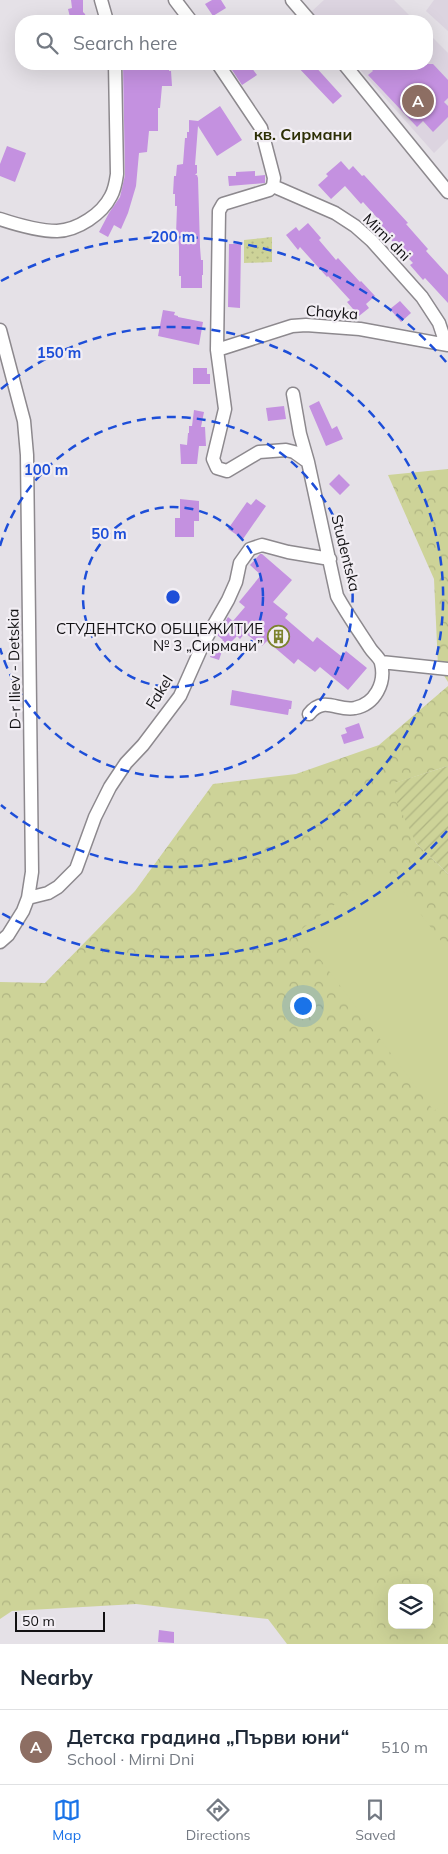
<!DOCTYPE html>
<meta charset="utf-8">
<style>
:root{--surface:#fff;--page:#f6f6f7;--text:#1f2937;--muted:#747a83;--line:#e0e1e3;--accent:#1a73e8}
body{margin:0;font-family:Mulish,sans-serif;background:var(--page);color:var(--text)}
.controls{position:absolute;right:15px;bottom:15px;display:grid;overflow:hidden;border-radius:10px;box-shadow:0 5px 20px #0002}
.controls button{width:45px;height:45px;display:grid;place-items:center;padding:0;border:0;border-bottom:1px solid var(--line);background:var(--surface);color:var(--text);font:25px sans-serif}
.scale{position:absolute;left:15px;bottom:12px;width:90px;box-sizing:border-box;padding-left:5px;border:2px solid #111012;border-top:0;font-size:14px;line-height:18px;white-space:nowrap;color:#111012;-webkit-text-stroke:4px #f2eef4;paint-order:stroke}
.you{position:absolute;left:302px;top:1005px;width:18px;height:18px;margin:-12px;border:4px solid #fff;border-radius:50%;background:#1a73e8;box-shadow:0 0 0 8px #1a73e833}
.badge{display:grid;place-items:center;width:32px;height:32px;border-radius:50%;background:var(--accent);color:#fff;font-size:16px;font-weight:700}
.pin{position:absolute;translate:-50% -50%;border:2px solid #fff;box-shadow:0 1px 5px #0006}
.list{margin:0;padding:0;list-style:none}
h2{display:flex;justify-content:space-between;align-items:center;height:65px;margin:0;padding:0 20px;font-size:21px}
h2 small{font-size:16px;font-weight:400;color:var(--muted)}
.list li{display:grid;grid-template-columns:32px 1fr auto;gap:15px;align-items:center;box-sizing:border-box;height:75px;padding:0 20px;border-top:1px solid var(--line)}
.list b{display:block;font-size:19px;white-space:nowrap}
.list p{margin:0;font-size:16px;white-space:nowrap;color:var(--muted)}
.list em{font-size:16px;font-style:normal;color:var(--muted)}
.icon{flex:none;width:28px;height:28px;fill:none;stroke:currentColor;stroke-width:2;stroke-linecap:round;stroke-linejoin:round}
.map{position:relative;flex:none;width:448px;height:1644px;overflow:hidden}
.search{position:absolute;background:var(--surface);box-shadow:0 5px 20px #0002;left:15px;right:15px;top:15px;height:55px;display:flex;align-items:center;gap:12px;box-sizing:border-box;padding:0 18px;border-radius:20px;color:var(--muted);font-size:19px}
.sheet{height:140px;background:var(--surface)}
nav{display:flex;justify-content:space-around;align-items:center;box-sizing:border-box;height:70px;border-top:1px solid var(--line);background:var(--surface);font-size:14px;color:var(--muted)}
nav a{display:grid;justify-items:center;gap:2px}
nav .on{color:var(--accent)}
.map>svg:first-child{display:block}
.built{fill:#dcd4e0}
.grass{fill:url(#grass-dots)}
.forest{fill:url(#forest-crowns);fill-rule:evenodd}
.garden{fill:url(#garden-furrows)}
.pitch{fill:#cdd398}
.building{fill:#c491e0}
.lines{fill:none;stroke-linecap:round;stroke-linejoin:round}
.minor-casing{stroke:#8d898e;stroke-width:15}
.minor{stroke:#fff;stroke-width:12}
.ring{fill:none;stroke:#1d4ed8;stroke-width:2.5;stroke-dasharray:9 6}
.labels{text-anchor:middle;dominant-baseline:central;stroke-width:4.5;stroke-linejoin:round;paint-order:stroke}
.street-label{font-size:15px;fill:#111012;stroke:#f2eef4}
.poi-label{font-size:15px;fill:#111012;stroke:#f2eef4;text-anchor:end}
.neighbourhood-label{font-size:16px;font-weight:bold;fill:#2d2f05;stroke:#f2eef4}
.centre{fill:#1d4ed8;stroke:#f2eef4;stroke-width:2.5}
.ring-label{font-size:15px;text-anchor:middle;font-weight:bold;fill:#1d4ed8;stroke:#f2eef4;stroke-width:4.5;stroke-linejoin:round;paint-order:stroke}
</style>
<div class="map">
<svg width="448" height="1644" viewBox="0 0 448 1644">
<defs>
<pattern id="grass-dots" width="8" height="8" patternUnits="userSpaceOnUse" patternTransform="scale(1.25)"><rect width="8" height="8" fill="#cdd398"/><path d="M2 2h.1M6 6h.1" fill="none" stroke="#afb482" stroke-width="1.8" stroke-linecap="round"/></pattern>
<pattern id="forest-crowns" width="20" height="18" patternUnits="userSpaceOnUse" patternTransform="scale(1.25)"><rect width="20" height="18" fill="#cdd398"/><path d="M2 6a3 3 0 1 1 6 0M12 15a3 3 0 1 1 6 0" fill="none" stroke="#afb482"/></pattern>
<pattern id="garden-furrows" width="10" height="10" patternUnits="userSpaceOnUse" patternTransform="scale(1.25)"><rect width="10" height="10" fill="#cdd398"/><path d="M-1 1l2-2M0 10L10 0M9 11l2-2" fill="none" stroke="#afb482"/></pattern>
</defs>
<rect width="100%" height="100%" fill="#e5e1e7"/>
<!-- built -->
<path class="built" d="M 324,0 L 394,0 L 415,21 L 317,21 L 310,13 Z
M 434,0 L 448,0 L 448,31 L 426,11 Z
M 427,32 L 448,53 L 448,139 L 434,153 L 355,64 L 427,64 Z"/>
<!-- grass -->
<path class="grass" d="M 272,237 L 272,262 L 244,263 L 244,240 Z"/>
<!-- forest -->
<path class="forest" d="M 448,469 L 448,682 L 438,666 L 434,579 L 388,475 Z
M 448,686 L 448,766 L 395,783 L 416,843 L 448,874 L 448,1644 L 287,1644 L 268,1619 L 136,1604 L 12,1611 L 0,1619 L 0,982 L 45,983 L 135,891 L 213,784 L 296,774 L 379,745 ZM 392,1588 L 429,1588 L 429,1625 L 392,1625 Z"/>
<!-- garden -->
<path class="garden" d="M 448,766 L 448,874 L 416,843 L 396,800 L 394,783 Z"/>
<!-- pitch -->
<path class="pitch" d="M 385,867 L 448,950 L 448,1101 L 434,1111 L 299,931 Z"/>
<!-- building -->
<path class="building" d="M 71,0 L 83,0 L 83,12 L 85,14 L 87,21 L 71,21 L 68,9 L 72,8 Z
M 212,0 L 221,0 L 226,8 L 213,16 L 205,4 Z
M 123,64 L 169,64 L 169,71 L 171,71 L 172,86 L 162,86 L 160,108 L 158,108 L 158,131 L 149,131 L 147,152 L 139,153 L 136,186 L 128,213 L 121,229 L 114,225 L 108,237 L 99,232 L 109,213 L 120,197 L 125,175 Z
M 228,64 L 249,64 L 257,75 L 242,85 Z
M 295,64 L 313,64 L 342,96 L 333,104 Z
M 367,64 L 433,64 L 448,80 L 448,98 L 444,102 L 448,106 L 448,117 L 433,132 L 423,121 L 417,127 L 368,75 L 373,71 Z
M 220,106 L 242,140 L 217,156 L 198,126 L 195,165 L 197,165 L 197,173 L 195,175 L 197,175 L 198,178 L 200,247 L 201,260 L 203,260 L 203,275 L 202,275 L 202,288 L 181,288 L 181,276 L 179,276 L 179,247 L 178,235 L 176,235 L 177,206 L 175,206 L 175,194 L 173,194 L 174,176 L 176,176 L 177,165 L 183,164 L 185,138 L 187,138 L 187,132 L 189,132 L 189,120 L 198,121 Z
M 7,146 L 26,153 L 15,182 L 0,176 L 0,164 Z
M 341,161 L 349,170 L 353,166 L 362,176 L 364,175 L 408,223 L 406,224 L 428,249 L 426,251 L 448,275 L 448,303 L 425,278 L 423,280 L 410,265 L 413,263 L 390,239 L 392,237 L 379,223 L 380,221 L 363,202 L 361,204 L 345,186 L 331,199 L 318,185 L 328,176 L 326,174 Z
M 255,171 L 255,176 L 265,175 L 265,183 L 229,186 L 228,176 L 236,176 L 236,172 Z
M 308,223 L 321,238 L 319,240 L 336,260 L 338,258 L 360,282 L 361,281 L 375,296 L 366,304 L 369,308 L 359,316 L 347,302 L 350,300 L 328,276 L 327,277 L 300,247 L 298,250 L 286,235 L 296,227 L 299,231 Z
M 229,244 L 241,244 L 240,308 L 228,307 Z
M 400,301 L 411,313 L 401,322 L 390,309 Z
M 163,310 L 175,312 L 174,315 L 178,316 L 178,317 L 203,322 L 199,345 L 158,336 Z
M 193,368 L 207,368 L 207,374 L 210,374 L 210,384 L 193,384 Z
M 319,401 L 332,429 L 337,426 L 343,439 L 326,446 L 309,406 Z
M 284,406 L 286,419 L 268,421 L 266,408 Z
M 194,410 L 204,412 L 201,427 L 205,427 L 206,446 L 199,446 L 197,464 L 181,464 L 180,444 L 187,445 L 188,433 L 189,433 L 189,426 L 192,426 Z
M 339,474 L 350,485 L 340,495 L 329,484 Z
M 180,499 L 199,501 L 199,521 L 194,521 L 194,537 L 175,537 L 175,518 L 180,518 Z
M 256,499 L 266,506 L 243,539 L 228,529 L 247,502 L 251,505 Z
M 260,554 L 262,554 L 292,580 L 273,602 L 288,614 L 285,618 L 313,642 L 317,637 L 341,656 L 346,651 L 367,668 L 348,690 L 320,667 L 315,672 L 298,659 L 294,664 L 267,641 L 262,646 L 245,633 L 240,639 L 237,636 L 228,645 L 225,642 L 219,660 L 210,657 L 212,652 L 223,640 L 217,635 L 228,617 L 233,621 L 245,607 L 239,602 L 261,575 L 250,565 Z
M 232,690 L 292,701 L 291,709 L 289,709 L 288,715 L 230,705 Z
M 359,723 L 364,738 L 344,744 L 341,735 L 347,733 L 345,728 Z
M 159,1630 L 174,1632 L 174,1643 L 158,1642 Z"/>
<g class="lines">
<defs>
<path id="minor" d="M 101,0 L 107,21
M 175,0 L 191,21
M 292,0 L 310,21
M 218,64 L 261,128 L 274,178 L 273,186 L 269,190 L 223,204 L 219,211 L 217,350 L 225,409 L 213,459 L 217,468 L 227,471 L 259,452 L 286,450 L 294,452 L 308,462
M 344,64 L 448,192
M 273,186 L 335,213 L 355,226 L 372,241 L 422,297 L 439,323 L 446,344
M 0,219 C 18,225 38,231 57,231 C 78,230 102,214 111,196 C 115,189 116,181 117,174 L 115,64
M 0,330 L 24,421 L 27,455 L 32,872 L 28,898 L 23,911 L 8,935 L 0,942
M 217,350 L 292,326 L 306,325 L 360,329 L 448,345
M 293,394 L 300,434 L 308,462 L 337,596 C 347,614 359,631 370,648 C 373,653 380,658 381,663 C 386,683 375,704 355,708 C 338,712 324,695 309,714
M 381,662 L 448,669
M 28,898 L 48,893 L 58,887 L 76,869 L 95,817 L 110,787 L 126,763 L 143,745 L 180,696 L 204,642 L 228,600 L 236,582 L 240,563 L 250,549 L 262,545 L 288,552 L 330,559"/>
</defs>
<!-- minor casing -->
<use href="#minor" class="minor-casing"/>
<!-- minor -->
<use href="#minor" class="minor"/>
</g>
<!-- distance rings -->
<g class="ring">
<circle cx="173" cy="597" r="90"/>
<path d="M0 546A180 180 0 1 1 0 648"/>
<path d="M1 389A270 270 0 1 1 1 805"/>
<path d="M447 831A360 360 0 0 1 1 913M1 281A360 360 0 0 1 447 363"/>
</g>
<!-- icons -->
<defs>
<symbol id="building-ring" viewBox="-11 -11 22 22"><circle r="9.5" fill="#f2eef4" stroke="#7c832e" stroke-width="1.5"/><path d="M-4-6H4V6H1V3H-1V6H-4ZM-2.5-4.3h1.7v1.8h-1.7ZM.8-4.3h1.7v1.8H.8ZM-2.5-1h1.7V.8h-1.7ZM.8-1h1.7V.8H.8Z" fill="#7c832e"/></symbol>
</defs>
<g fill-rule="evenodd">
<use href="#building-ring" x="266" y="624" width="25" height="25"/>
</g>
<g class="labels">
<!-- street labels -->
<g class="street-label">
<text transform="translate(387 237) rotate(45)">Mirni dni</text>
<text transform="translate(332 312) rotate(4)">Chayka</text>
<text transform="translate(346 553) rotate(76)">Studentska</text>
<text transform="translate(14 669) rotate(-91)">D-r Iliev - Detskia</text>
<text transform="translate(159 692) rotate(-58)">Fakel</text>
</g>
<!-- poi labels -->
<g class="poi-label">
<text x="263" y="628">СТУДЕНТСКО ОБЩЕЖИТИЕ<tspan x="263" dy="17">№ 3 „Сирмани”</tspan></text>
</g>
<!-- neighbourhood labels -->
<g class="neighbourhood-label">
<text x="303" y="134">кв. Сирмани</text>
</g>
</g>
<circle cx="173" cy="597" r="8" class="centre"/>
<g class="ring-label">
<text x="173" y="242">200 m</text>
<text x="59" y="358">150 m</text>
<text x="46" y="475">100 m</text>
<text x="109" y="539">50 m</text>
</g>
</svg>
<div class="controls">
<button><svg class="icon" aria-label="layers" viewBox="0 0 24 24"><path d="M12 4l9 5-9 5-9-5zM3 14l9 5 9-5"/></svg></button>
</div>
<div class="scale">50 m</div>
<div class="you"></div>
<div class="pin badge" style="left:418px;top:101px;background:#8d6e63">A</div>
<div class="search"><svg class="icon" aria-label="search" viewBox="0 0 24 24"><circle cx="10" cy="10" r="6"/><path d="M15 15l6 6"/></svg>Search here</div>
</div>
<section class="sheet">
<h2>Nearby<small></small></h2>
<ul class="list">
<li><span class="badge" style="background:#8d6e63">A</span><div><b>Детска градина „Първи юни“</b><p>School · Mirni Dni</p></div><em>510 m</em></li>
</ul>
</section>
<nav>
<a class="on"><svg class="icon" aria-label="map" viewBox="0 0 24 24"><path d="M3 6l6-2 6 2 6-2v14l-6 2-6-2-6 2zM9 4v14M15 6v14"/></svg>Map</a>
<a><svg class="icon" aria-label="directions" viewBox="0 0 24 24"><path d="M12 3l9 9-9 9-9-9zM9 14v-3h6M13 9l2 2-2 2"/></svg>Directions</a>
<a><svg class="icon" aria-label="saved" viewBox="0 0 24 24"><path d="M7 4h10v16l-5-4-5 4z"/></svg>Saved</a>
</nav>
